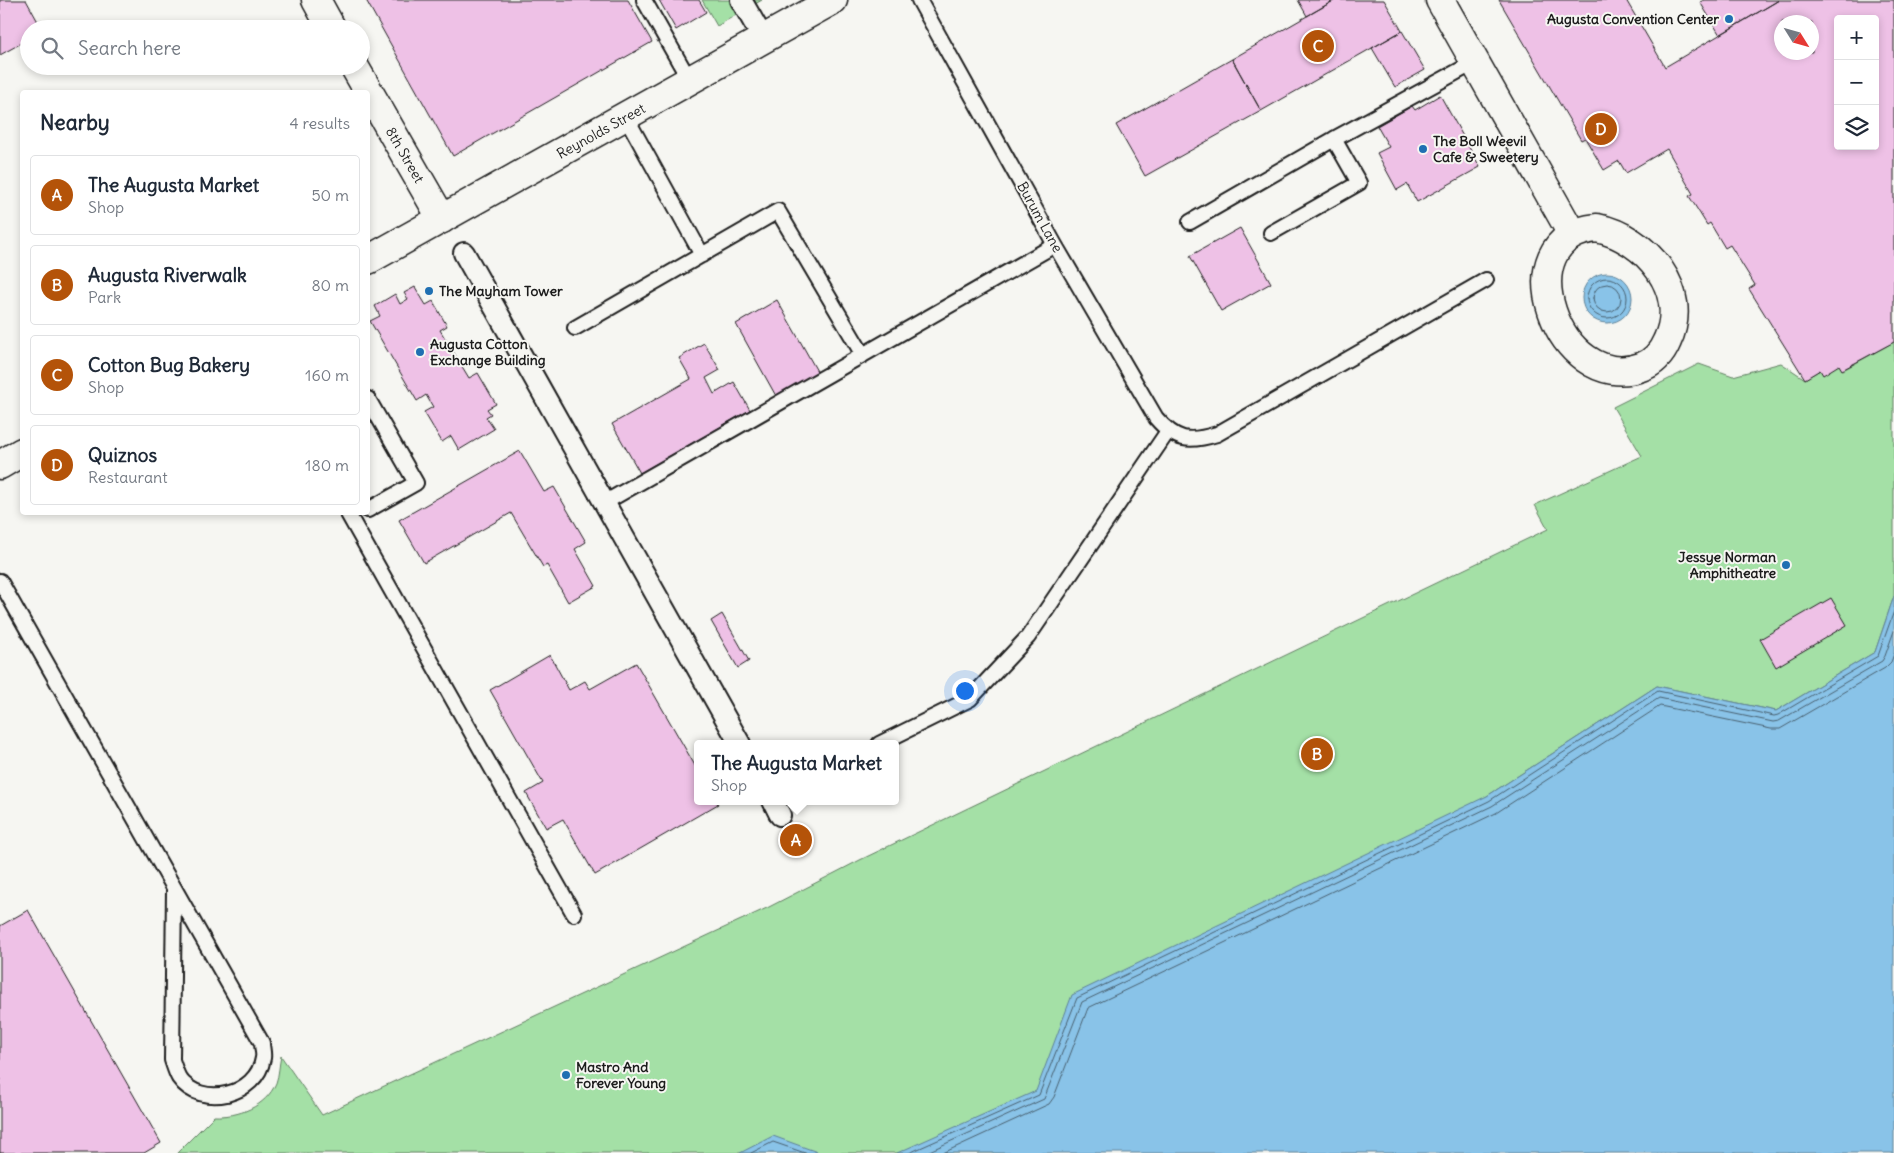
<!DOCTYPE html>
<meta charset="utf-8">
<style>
:root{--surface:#fff;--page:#f2f2f3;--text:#1f2937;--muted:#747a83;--line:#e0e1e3;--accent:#b45309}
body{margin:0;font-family:Delius,sans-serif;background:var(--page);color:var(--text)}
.controls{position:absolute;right:15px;top:15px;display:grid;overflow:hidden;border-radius:5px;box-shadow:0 2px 8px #0003}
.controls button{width:45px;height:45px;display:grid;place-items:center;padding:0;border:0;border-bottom:1px solid var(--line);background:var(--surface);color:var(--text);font:25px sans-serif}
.compass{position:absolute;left:1774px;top:15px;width:45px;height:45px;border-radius:50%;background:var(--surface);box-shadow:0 2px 8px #0003;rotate:127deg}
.you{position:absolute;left:964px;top:690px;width:18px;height:18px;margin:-12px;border:4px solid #fff;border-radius:50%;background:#1a73e8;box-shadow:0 0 0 8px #1a73e833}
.badge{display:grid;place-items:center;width:32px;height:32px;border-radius:50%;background:var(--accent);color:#fff;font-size:16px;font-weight:700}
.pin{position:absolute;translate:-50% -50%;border:2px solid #fff;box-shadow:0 1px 5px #0006}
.popup{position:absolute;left:694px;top:740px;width:205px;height:65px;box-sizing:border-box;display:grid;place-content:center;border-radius:5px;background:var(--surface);filter:drop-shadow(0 1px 4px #0005);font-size:16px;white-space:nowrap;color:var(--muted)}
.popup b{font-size:19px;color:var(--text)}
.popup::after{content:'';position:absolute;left:50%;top:100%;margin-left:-10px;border:10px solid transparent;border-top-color:var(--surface)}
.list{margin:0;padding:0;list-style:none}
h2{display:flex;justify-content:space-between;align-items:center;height:65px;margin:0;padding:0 20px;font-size:21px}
h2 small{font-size:16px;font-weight:400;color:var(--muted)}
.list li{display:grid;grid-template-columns:32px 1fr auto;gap:15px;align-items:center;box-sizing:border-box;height:80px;margin:0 10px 10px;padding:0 10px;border:1px solid var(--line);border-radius:5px}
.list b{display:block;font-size:19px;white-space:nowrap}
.list p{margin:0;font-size:16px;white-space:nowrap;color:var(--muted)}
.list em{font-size:16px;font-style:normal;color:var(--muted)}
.icon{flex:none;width:28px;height:28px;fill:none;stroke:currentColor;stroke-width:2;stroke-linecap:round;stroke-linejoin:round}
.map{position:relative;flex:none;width:1894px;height:1153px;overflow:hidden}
.search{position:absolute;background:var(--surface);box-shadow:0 2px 8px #0003;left:20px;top:20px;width:350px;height:55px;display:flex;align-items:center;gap:12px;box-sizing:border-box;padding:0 18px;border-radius:28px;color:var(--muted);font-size:19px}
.panel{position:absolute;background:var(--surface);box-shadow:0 2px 8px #0003;left:20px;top:90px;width:350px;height:425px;border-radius:5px}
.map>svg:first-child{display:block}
.green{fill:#a4e0a6;stroke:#607e61}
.water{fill:#89c3e8;stroke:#5d8096}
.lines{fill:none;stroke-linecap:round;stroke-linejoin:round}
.shore{stroke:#485f6e;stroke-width:1}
.building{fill:#eec1e6;stroke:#1c1c1c;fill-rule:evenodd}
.service-casing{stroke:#1c1c1c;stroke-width:18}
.pedestrian-casing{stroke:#1c1c1c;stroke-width:24}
.minor-casing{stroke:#1c1c1c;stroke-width:31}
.tertiary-casing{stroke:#1c1c1c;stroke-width:31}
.secondary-casing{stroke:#1c1c1c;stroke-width:31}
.service{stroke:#f6f6f2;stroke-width:14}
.pedestrian{stroke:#f6f6f2;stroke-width:20}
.minor{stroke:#f6f6f2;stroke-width:28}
.tertiary{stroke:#f6f6f2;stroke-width:28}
.secondary{stroke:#f6f6f2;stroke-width:28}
.poi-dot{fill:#1f6fb2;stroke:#f6f6f2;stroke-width:2}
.labels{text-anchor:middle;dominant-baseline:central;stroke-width:4;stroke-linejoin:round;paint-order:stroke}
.poi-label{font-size:14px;font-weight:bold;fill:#1c1c1c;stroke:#f6f6f2;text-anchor:start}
.street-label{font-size:14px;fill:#1c1c1c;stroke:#f6f6f2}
</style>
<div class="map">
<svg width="1894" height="1153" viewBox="0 0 1894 1153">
<rect width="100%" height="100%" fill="#f6f6f2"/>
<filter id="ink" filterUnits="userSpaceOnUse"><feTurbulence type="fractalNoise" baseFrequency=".02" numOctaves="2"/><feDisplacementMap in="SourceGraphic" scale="10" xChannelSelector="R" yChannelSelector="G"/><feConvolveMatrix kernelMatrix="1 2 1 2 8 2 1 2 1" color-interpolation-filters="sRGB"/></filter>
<g filter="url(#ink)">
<!-- green -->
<path class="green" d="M 702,0 L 762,0 L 717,26 Z
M 1894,342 L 1894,596 L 1875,652 L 1776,711 L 1657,686 L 1487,796 L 1094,1107 L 1004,1153 L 177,1153 L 214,1116 C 238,1117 266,1107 276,1083 C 279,1075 279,1065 281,1056 L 322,1115 L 769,907 L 860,860 L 1548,529 L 1535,505 L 1642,456 L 1613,407 L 1699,364 L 1733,376 L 1781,363 L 1805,379 L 1820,370 L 1839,365 L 1843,370 Z"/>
<!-- water -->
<path class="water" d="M1582 298a25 25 0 1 1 50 0a25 25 0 1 1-50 0Z
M 1894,596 L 1894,1153 L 897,1153 L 1036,1091 L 1072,995 L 1487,796 L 1657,686 L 1776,711 L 1875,652 Z
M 773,1136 L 820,1153 L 740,1153 Z"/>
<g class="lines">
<!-- shore -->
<path class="shore" d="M1587 298a20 20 0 1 1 40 0a20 20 0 1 1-40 0Z
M1593 298a14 14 0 1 1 28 0a14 14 0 1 1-28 0Z
M 751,1153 L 773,1142 L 805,1153
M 909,1153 L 1039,1095 L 1077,998 L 1489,801 L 1658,691 L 1774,716 L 1778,715 L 1878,656 L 1894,611
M 925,1153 L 1044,1099 L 1082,1002 L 1492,806 L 1659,698 L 1773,722 L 1779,721 L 1882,661 L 1885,656 L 1894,631
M 943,1153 L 1049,1104 L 1054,1097 L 1088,1008 L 1496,813 L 1660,706 L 1771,729 L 1780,729 L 1885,668 L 1891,662 L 1894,654"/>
</g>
<!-- building -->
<path class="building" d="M 0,0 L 26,0 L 42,29 L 29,29 L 29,39 L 0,55 Z
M 366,0 L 628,0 L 652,42 L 453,156 Z
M 659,0 L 699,0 L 706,12 L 676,30 Z
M 1298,0 L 1335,0 L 1307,16 Z
M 1335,0 L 1384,0 L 1402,31 L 1261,111 L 1232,59 Z
M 1499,0 L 1626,0 L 1665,67 L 1779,0 L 1894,0 L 1894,342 L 1842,370 L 1839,365 L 1823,375 L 1820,370 L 1805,379 L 1749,289 L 1755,285 L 1730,245 L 1725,248 L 1710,223 L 1707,225 L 1689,196 L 1693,194 L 1667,149 L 1626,173 L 1619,161 L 1604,170 L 1585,138 L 1581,140 ZM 1838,19 L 1875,19 L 1875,146 L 1838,146 ZM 1782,22 L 1812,22 L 1812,52 L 1782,52 Z
M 1704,0 L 1779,0 L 1720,35 L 1700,2 Z
M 1402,31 L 1425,70 L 1395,87 L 1372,48 Z
M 1232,59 L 1261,111 L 1145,176 L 1116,125 Z
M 1440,95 L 1480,167 L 1417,202 L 1407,184 L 1397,190 L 1377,153 L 1389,147 L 1377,126 L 1412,106 L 1415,110 Z
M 1240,228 L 1271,283 L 1221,311 L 1190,256 Z
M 415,287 L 426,305 L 433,301 L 447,326 L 440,330 L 469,378 L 478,373 L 496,404 L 487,409 L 491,414 L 486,417 L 494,429 L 459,450 L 451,436 L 442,442 L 424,412 L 433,407 L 426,395 L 417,401 L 370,321 L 380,316 L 375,306 L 395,294 L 400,304 L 408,299 L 404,293 Z
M 777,300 L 818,373 L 776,396 L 736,324 Z
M 704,343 L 720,370 L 706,378 L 714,394 L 734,382 L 750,410 L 640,473 L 612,424 L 691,379 L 679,358 Z
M 520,451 L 544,492 L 554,487 L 586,542 L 575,549 L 596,586 L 568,602 L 547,565 L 543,567 L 511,513 L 424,563 L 399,520 Z
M 1831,598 L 1847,625 L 1776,667 L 1760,639 Z
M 722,614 L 749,661 L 738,668 L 711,621 Z
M 550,655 L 569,690 L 585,681 L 590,689 L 636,663 L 697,769 L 697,801 L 716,801 L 718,804 L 595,875 L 563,819 L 546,828 L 526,793 L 543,783 L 490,690 Z
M 28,910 L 161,1143 L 144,1153 L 0,1153 L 0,926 Z"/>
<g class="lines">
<defs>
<path id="service" d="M 644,0 L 690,81
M 919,0 L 1055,245 L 1156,418 C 1176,441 1188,443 1217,434 L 1486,280
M 626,117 L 702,255
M 1190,222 L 1334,139 L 1475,62
M 1271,233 L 1359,183 L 1334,139
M 575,328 L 778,211 L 863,355
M 368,399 L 416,483 L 368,510
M 604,503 L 1055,245
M 347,512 L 574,914
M 0,581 L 262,1043 C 262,1048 264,1054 263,1058 C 257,1096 201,1109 179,1078 C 176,1073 174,1066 172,1060 L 174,890
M 879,744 L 970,699 L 1028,637 L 1168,431"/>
<path id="pedestrian" d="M 741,0 L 764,40
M 464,253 L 740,744
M 773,801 L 780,815"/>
<path id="minor" d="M 1440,0 L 1572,234
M 1597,228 C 1646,238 1691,291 1667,341 C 1662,353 1653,363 1641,367 C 1558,396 1502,236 1597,228 Z"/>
<path id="tertiary" d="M 316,0 L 332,29
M 354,66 L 442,219"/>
<path id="secondary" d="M 368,260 L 833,0
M 0,465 L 22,452"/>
</defs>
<!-- service casing -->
<use href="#service" class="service-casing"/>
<!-- pedestrian casing -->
<use href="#pedestrian" class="pedestrian-casing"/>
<!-- minor casing -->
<use href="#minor" class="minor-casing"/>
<!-- tertiary casing -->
<use href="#tertiary" class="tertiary-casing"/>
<!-- secondary casing -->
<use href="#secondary" class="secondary-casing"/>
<!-- service -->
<use href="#service" class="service"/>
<!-- pedestrian -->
<use href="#pedestrian" class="pedestrian"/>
<!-- minor -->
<use href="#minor" class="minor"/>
<!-- tertiary -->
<use href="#tertiary" class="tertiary"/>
<!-- secondary -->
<use href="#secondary" class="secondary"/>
</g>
</g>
<!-- markers -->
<g class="poi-dot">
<circle cx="1729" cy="19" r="5"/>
<circle cx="1423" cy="149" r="5"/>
<circle cx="429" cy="291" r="5"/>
<circle cx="420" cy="352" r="5"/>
<circle cx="1786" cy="565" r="5"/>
<circle cx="566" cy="1075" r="5"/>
</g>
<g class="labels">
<!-- poi labels -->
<g class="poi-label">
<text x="1719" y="19" text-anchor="end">Augusta Convention Center</text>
<text x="1433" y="141">The Boll Weevil<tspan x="1433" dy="16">Cafe &amp; Sweetery</tspan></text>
<text x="439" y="291">The Mayham Tower</text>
<text x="430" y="344">Augusta Cotton<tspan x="430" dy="16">Exchange Building</tspan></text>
<text x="1776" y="557" text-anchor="end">Jessye Norman<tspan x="1776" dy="16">Amphitheatre</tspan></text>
<text x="576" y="1067">Mastro And<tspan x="576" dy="16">Forever Young</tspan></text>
</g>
<!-- street labels -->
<g class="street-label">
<text transform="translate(601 131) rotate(-29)">Reynolds Street</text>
<text transform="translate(405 155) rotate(60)">8th Street</text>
<text transform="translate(1040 217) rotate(61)">Burum Lane</text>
</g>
</g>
</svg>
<div class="controls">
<button>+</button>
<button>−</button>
<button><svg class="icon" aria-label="layers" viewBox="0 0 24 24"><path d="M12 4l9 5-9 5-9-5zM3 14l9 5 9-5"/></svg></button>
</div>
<svg class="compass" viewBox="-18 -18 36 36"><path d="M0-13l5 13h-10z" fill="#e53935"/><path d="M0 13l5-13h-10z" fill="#747a83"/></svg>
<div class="you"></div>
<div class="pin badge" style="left:796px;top:840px">A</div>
<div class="popup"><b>The Augusta Market</b>Shop</div>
<div class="pin badge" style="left:1317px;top:754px">B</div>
<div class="pin badge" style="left:1318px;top:46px">C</div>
<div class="pin badge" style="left:1601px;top:129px">D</div>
<div class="search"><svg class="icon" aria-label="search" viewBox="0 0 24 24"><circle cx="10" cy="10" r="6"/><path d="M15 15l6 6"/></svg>Search here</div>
<section class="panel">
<h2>Nearby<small>4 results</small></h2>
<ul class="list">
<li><span class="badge">A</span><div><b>The Augusta Market</b><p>Shop</p></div><em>50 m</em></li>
<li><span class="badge">B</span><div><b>Augusta Riverwalk</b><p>Park</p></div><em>80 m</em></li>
<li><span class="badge">C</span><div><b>Cotton Bug Bakery</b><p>Shop</p></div><em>160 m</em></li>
<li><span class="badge">D</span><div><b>Quiznos</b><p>Restaurant</p></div><em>180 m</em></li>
</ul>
</section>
</div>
